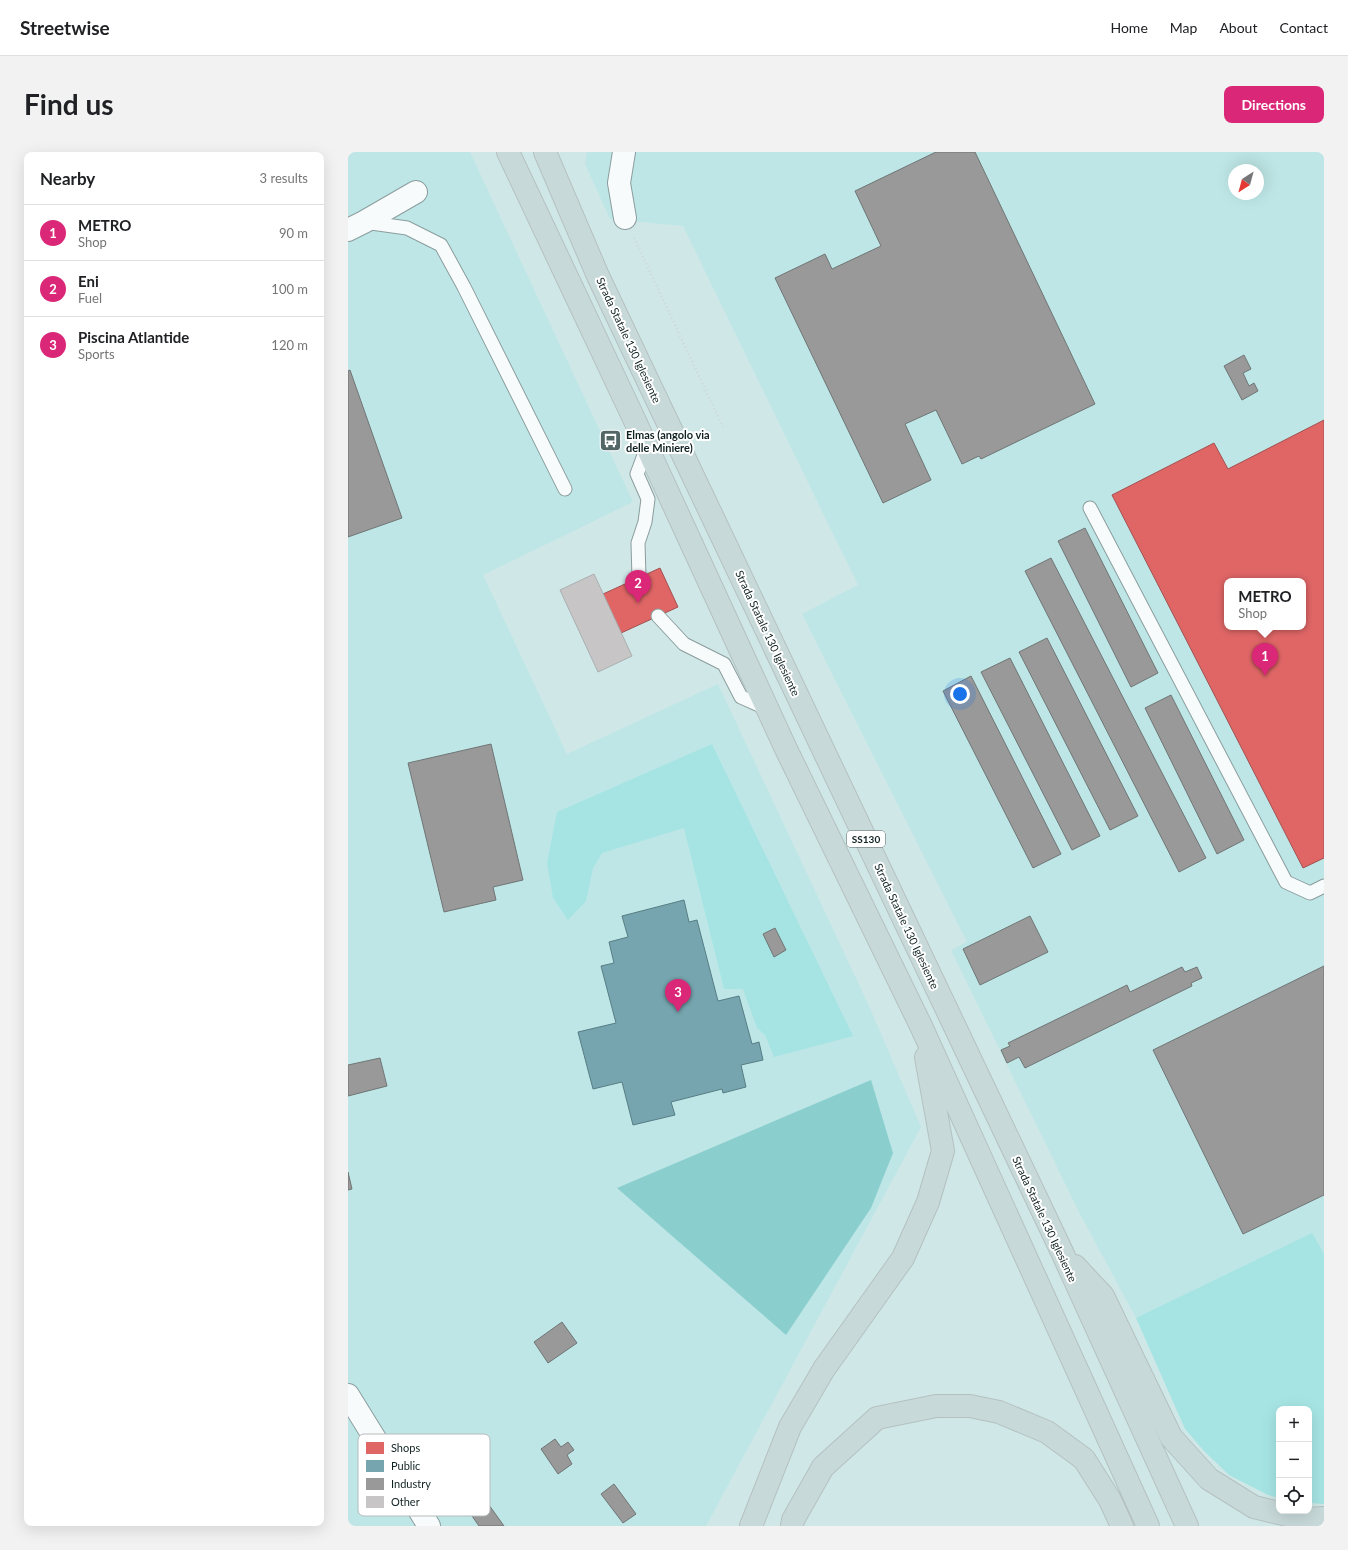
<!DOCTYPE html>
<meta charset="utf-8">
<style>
:root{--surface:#fff;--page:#f2f2f2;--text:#202124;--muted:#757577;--line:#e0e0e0;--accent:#db2777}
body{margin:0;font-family:Lato,sans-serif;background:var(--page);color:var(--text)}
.controls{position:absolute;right:12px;bottom:12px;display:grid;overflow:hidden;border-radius:8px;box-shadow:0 4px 16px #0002}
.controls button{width:36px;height:36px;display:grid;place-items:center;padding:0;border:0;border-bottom:1px solid var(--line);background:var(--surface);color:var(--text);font:20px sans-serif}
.compass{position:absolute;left:880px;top:12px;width:36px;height:36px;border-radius:50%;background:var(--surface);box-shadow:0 4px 16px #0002;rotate:216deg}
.you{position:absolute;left:612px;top:542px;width:14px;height:14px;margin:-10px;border:3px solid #fff;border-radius:50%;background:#1a73e8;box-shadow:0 0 0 6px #1a73e833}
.badge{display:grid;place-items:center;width:26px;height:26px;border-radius:50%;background:var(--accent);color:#fff;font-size:13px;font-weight:700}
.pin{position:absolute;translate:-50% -33px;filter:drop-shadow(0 1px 2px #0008)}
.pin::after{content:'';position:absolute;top:21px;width:14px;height:12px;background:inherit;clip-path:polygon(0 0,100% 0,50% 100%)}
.popup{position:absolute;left:876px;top:426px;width:82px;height:52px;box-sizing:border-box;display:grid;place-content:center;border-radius:8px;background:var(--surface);filter:drop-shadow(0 1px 3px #0005);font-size:13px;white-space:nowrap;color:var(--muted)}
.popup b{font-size:15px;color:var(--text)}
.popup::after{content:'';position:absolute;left:50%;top:100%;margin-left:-8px;border:8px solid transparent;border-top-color:var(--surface)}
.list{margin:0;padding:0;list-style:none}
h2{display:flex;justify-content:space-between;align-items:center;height:52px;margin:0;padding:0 16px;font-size:17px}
h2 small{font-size:13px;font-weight:400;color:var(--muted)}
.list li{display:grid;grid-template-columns:26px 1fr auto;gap:12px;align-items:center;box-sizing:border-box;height:56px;padding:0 16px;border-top:1px solid var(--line)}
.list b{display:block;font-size:15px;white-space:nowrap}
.list p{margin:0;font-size:13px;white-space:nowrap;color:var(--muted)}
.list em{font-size:13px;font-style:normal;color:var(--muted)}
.icon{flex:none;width:22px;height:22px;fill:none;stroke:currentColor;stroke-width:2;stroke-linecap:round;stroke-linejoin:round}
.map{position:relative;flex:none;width:976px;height:1374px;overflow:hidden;border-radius:8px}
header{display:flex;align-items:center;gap:24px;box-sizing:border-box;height:56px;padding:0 20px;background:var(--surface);border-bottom:1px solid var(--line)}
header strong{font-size:19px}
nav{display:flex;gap:22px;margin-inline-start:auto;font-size:14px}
.intro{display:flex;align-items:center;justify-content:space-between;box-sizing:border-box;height:96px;padding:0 24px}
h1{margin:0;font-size:28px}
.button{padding:10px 18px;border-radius:8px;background:var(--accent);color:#fff;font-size:14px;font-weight:700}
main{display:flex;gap:24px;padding:0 24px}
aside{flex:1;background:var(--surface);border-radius:8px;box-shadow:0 4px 16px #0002}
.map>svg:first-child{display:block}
.built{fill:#bee6e6;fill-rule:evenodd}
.green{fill:#a6e4e4}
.forest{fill:#8bcece}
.shops{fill:#e06666;stroke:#a25151;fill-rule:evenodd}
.public{fill:#76a5af;stroke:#577d84}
.industry{fill:#999;stroke:#707575}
.building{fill:#c8c5c7;stroke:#abafaf}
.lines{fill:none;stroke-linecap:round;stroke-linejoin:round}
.service-casing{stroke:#8b9d9e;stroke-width:15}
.minor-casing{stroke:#8b9d9e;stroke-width:24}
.trunk-casing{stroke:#b5c1c1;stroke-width:24}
.path{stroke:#cfd7d7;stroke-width:2.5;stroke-dasharray:1 3;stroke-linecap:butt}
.service{stroke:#f8fbfb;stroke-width:13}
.minor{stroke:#f8fbfb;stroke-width:22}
.trunk{stroke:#c8d9da;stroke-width:22}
.labels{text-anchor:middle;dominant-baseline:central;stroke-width:4;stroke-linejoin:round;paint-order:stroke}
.shield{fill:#fff;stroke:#586464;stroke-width:1}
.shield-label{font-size:10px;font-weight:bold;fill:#102121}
.street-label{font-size:11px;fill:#102121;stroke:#fff}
.poi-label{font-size:11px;font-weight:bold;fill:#102121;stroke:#fff;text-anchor:start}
.key{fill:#fff;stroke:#b7bcbc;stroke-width:1}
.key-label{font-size:11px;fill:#102121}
</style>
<header>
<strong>Streetwise</strong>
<nav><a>Home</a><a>Map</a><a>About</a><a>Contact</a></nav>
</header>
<div class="intro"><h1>Find us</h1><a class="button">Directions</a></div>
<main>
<aside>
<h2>Nearby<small>3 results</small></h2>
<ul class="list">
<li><span class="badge">1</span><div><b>METRO</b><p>Shop</p></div><em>90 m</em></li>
<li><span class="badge">2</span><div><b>Eni</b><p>Fuel</p></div><em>100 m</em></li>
<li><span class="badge">3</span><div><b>Piscina Atlantide</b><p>Sports</p></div><em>120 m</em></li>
</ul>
</aside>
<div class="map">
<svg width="976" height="1374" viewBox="0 0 976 1374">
<rect width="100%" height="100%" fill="#cfe7e7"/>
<!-- built -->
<path class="built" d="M 0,0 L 122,0 L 285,350 L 135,423 L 219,602 L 370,532 L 521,854 L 573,975 L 358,1374 L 0,1374 Z
M 239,0 L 976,0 L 976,1318 L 961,1257 L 931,1257 L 792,1164 L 788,1166 L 731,1060 L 603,798 L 619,790 L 454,462 L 510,433 L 335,74 L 262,67 L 237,12 ZM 886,18 L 910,18 L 910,42 L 886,42 ZM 879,429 L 955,429 L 955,475 L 879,475 Z"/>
<!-- green -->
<path class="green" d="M 364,592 L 505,884 L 426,905 L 417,883 L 409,876 L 395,837 L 376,837 L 336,676 L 254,701 L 245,716 L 238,749 L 220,768 L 205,746 L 199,711 L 209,660 Z
M 964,1081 L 976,1102 L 976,1352 L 961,1351 L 961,1257 L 931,1257 L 931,1346 L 920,1343 L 881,1323 L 856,1299 L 837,1277 L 788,1166 Z"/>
<!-- forest -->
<path class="forest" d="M 523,928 L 545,1001 L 523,1056 L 438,1183 L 269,1036 Z"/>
<!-- shops -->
<path class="shops" d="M 976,268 L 976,706 L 955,716 L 764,343 L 866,291 L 880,317 ZM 879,429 L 955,429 L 955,475 L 879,475 Z
M 312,416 L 330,455 L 273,481 L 255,442 Z"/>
<!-- public -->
<path class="public" d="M 336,748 L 341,770 L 349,768 L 370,849 L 391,844 L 404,892 L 411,890 L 415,908 L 393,913 L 398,935 L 375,941 L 374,937 L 323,950 L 327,963 L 285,973 L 274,930 L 245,937 L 230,880 L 268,871 L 253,814 L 266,811 L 261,790 L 280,785 L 274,764 Z"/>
<!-- industry -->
<path class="industry" d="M 588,0 L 627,0 L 747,252 L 633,307 L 631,304 L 614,312 L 588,258 L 557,272 L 583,328 L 535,351 L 427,126 L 477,102 L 484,117 L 533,94 L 507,39 Z
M 896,203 L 903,217 L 895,221 L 901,234 L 906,231 L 910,239 L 894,248 L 876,214 Z
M 2,218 L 54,366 L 0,385 L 0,219 Z
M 737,376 L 810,521 L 783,535 L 710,389 Z
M 703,406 L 858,706 L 831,720 L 677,419 Z
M 699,486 L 790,664 L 762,678 L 671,500 Z
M 662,506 L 752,684 L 724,698 L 633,520 Z
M 623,524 L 713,702 L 685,716 L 595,539 Z
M 823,543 L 896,688 L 869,702 L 797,556 Z
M 143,592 L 175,728 L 145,735 L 148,748 L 96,760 L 60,611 Z
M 682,764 L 700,800 L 632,833 L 615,797 Z
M 427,776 L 438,798 L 426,805 L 415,782 Z
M 976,814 L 976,1043 L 895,1082 L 805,898 Z
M 834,815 L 837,820 L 849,815 L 854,826 L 843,831 L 844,834 L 677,916 L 671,905 L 659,911 L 653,898 L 662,894 L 660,891 L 779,833 L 782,840 Z
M 32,906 L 39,934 L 0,944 L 0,913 Z
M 0,1020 L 4,1037 L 0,1038 Z
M 214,1170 L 229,1191 L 200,1211 L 186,1190 Z
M 207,1287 L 213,1295 L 220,1290 L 226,1298 L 219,1303 L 224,1312 L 210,1322 L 193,1297 Z
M 126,1332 L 156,1374 L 131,1374 L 110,1344 Z
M 266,1332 L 288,1362 L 275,1371 L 253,1342 Z"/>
<!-- building -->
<path class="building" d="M 246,422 L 284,504 L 250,520 L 212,438 Z"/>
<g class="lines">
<defs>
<path id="service" d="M 16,70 L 59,76 L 93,93 L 116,135 L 217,337
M 742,356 L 938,730 L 962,741 L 976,734
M 291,426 L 290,391 L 297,370 L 300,347 L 289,322 L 299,295
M 310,464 L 336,492 L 376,512 L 393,545 L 420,557"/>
<path id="minor" d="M 276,0 L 271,31 L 277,66
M 0,78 L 16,70 L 68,40
M 0,1243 L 81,1374"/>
<path id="trunk" d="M 160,0 L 287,269 L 438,597 L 573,874 L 800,1374
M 197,0 L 250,124 L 714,1100 L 839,1374
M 727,1114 L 755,1144 L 823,1285 L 861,1327 L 906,1355 L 956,1367 L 976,1366
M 403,1374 L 442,1275 L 476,1217 L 555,1106 L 580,1050 L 595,999 L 578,905
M 444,1374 L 445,1368 L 475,1315 L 529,1266 L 588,1254 L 622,1254 L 651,1260 L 699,1280 L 736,1307 L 762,1348 L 774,1374"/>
</defs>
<!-- service casing -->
<use href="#service" class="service-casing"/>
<!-- minor casing -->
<use href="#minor" class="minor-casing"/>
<!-- trunk casing -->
<use href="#trunk" class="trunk-casing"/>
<!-- path -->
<path class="path" d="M 286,86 L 375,275"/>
<!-- service -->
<use href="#service" class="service"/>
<!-- minor -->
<use href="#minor" class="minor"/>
<!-- trunk -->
<use href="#trunk" class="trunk"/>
</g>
<!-- icons -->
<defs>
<symbol id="bus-square" viewBox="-11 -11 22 22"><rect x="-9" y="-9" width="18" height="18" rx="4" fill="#536666" stroke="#fff"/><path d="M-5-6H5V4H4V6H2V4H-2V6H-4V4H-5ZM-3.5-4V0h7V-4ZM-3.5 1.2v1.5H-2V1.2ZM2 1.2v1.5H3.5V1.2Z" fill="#fff"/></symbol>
</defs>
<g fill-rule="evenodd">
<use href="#bus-square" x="250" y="276" width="25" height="25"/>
</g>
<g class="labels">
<!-- shield labels -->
<rect class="shield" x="499" y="679" width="38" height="16" rx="3"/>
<g class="shield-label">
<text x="518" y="687">SS130</text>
</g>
<!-- street labels -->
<g class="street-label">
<text transform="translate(281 188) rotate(65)">Strada Statale 130 Iglesiente</text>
<text transform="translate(420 481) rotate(65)">Strada Statale 130 Iglesiente</text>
<text transform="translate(559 774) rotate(65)">Strada Statale 130 Iglesiente</text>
<text transform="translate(697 1067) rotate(65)">Strada Statale 130 Iglesiente</text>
</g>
<!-- poi labels -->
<g class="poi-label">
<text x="278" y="282">Elmas (angolo via<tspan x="278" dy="13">delle Miniere)</tspan></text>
</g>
</g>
<!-- legend -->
<rect x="10" y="1282" width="132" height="82" rx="6" class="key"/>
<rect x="18" y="1290" width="18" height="12" fill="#e06666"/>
<rect x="18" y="1308" width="18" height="12" fill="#76a5af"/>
<rect x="18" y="1326" width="18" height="12" fill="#999"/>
<rect x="18" y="1344" width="18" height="12" fill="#c8c5c7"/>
<g class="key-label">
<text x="43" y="1300">Shops</text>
<text x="43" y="1318">Public</text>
<text x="43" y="1336">Industry</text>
<text x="43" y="1354">Other</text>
</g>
</svg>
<div class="controls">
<button>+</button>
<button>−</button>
<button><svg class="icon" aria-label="locate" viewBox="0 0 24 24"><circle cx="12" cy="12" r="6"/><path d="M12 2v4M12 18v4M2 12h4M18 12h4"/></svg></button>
</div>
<svg class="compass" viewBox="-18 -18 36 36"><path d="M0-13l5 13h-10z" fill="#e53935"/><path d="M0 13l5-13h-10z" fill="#757577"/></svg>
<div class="you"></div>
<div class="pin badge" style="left:917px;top:524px">1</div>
<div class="popup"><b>METRO</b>Shop</div>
<div class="pin badge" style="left:290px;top:451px">2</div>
<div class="pin badge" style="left:330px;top:860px">3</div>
</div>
</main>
